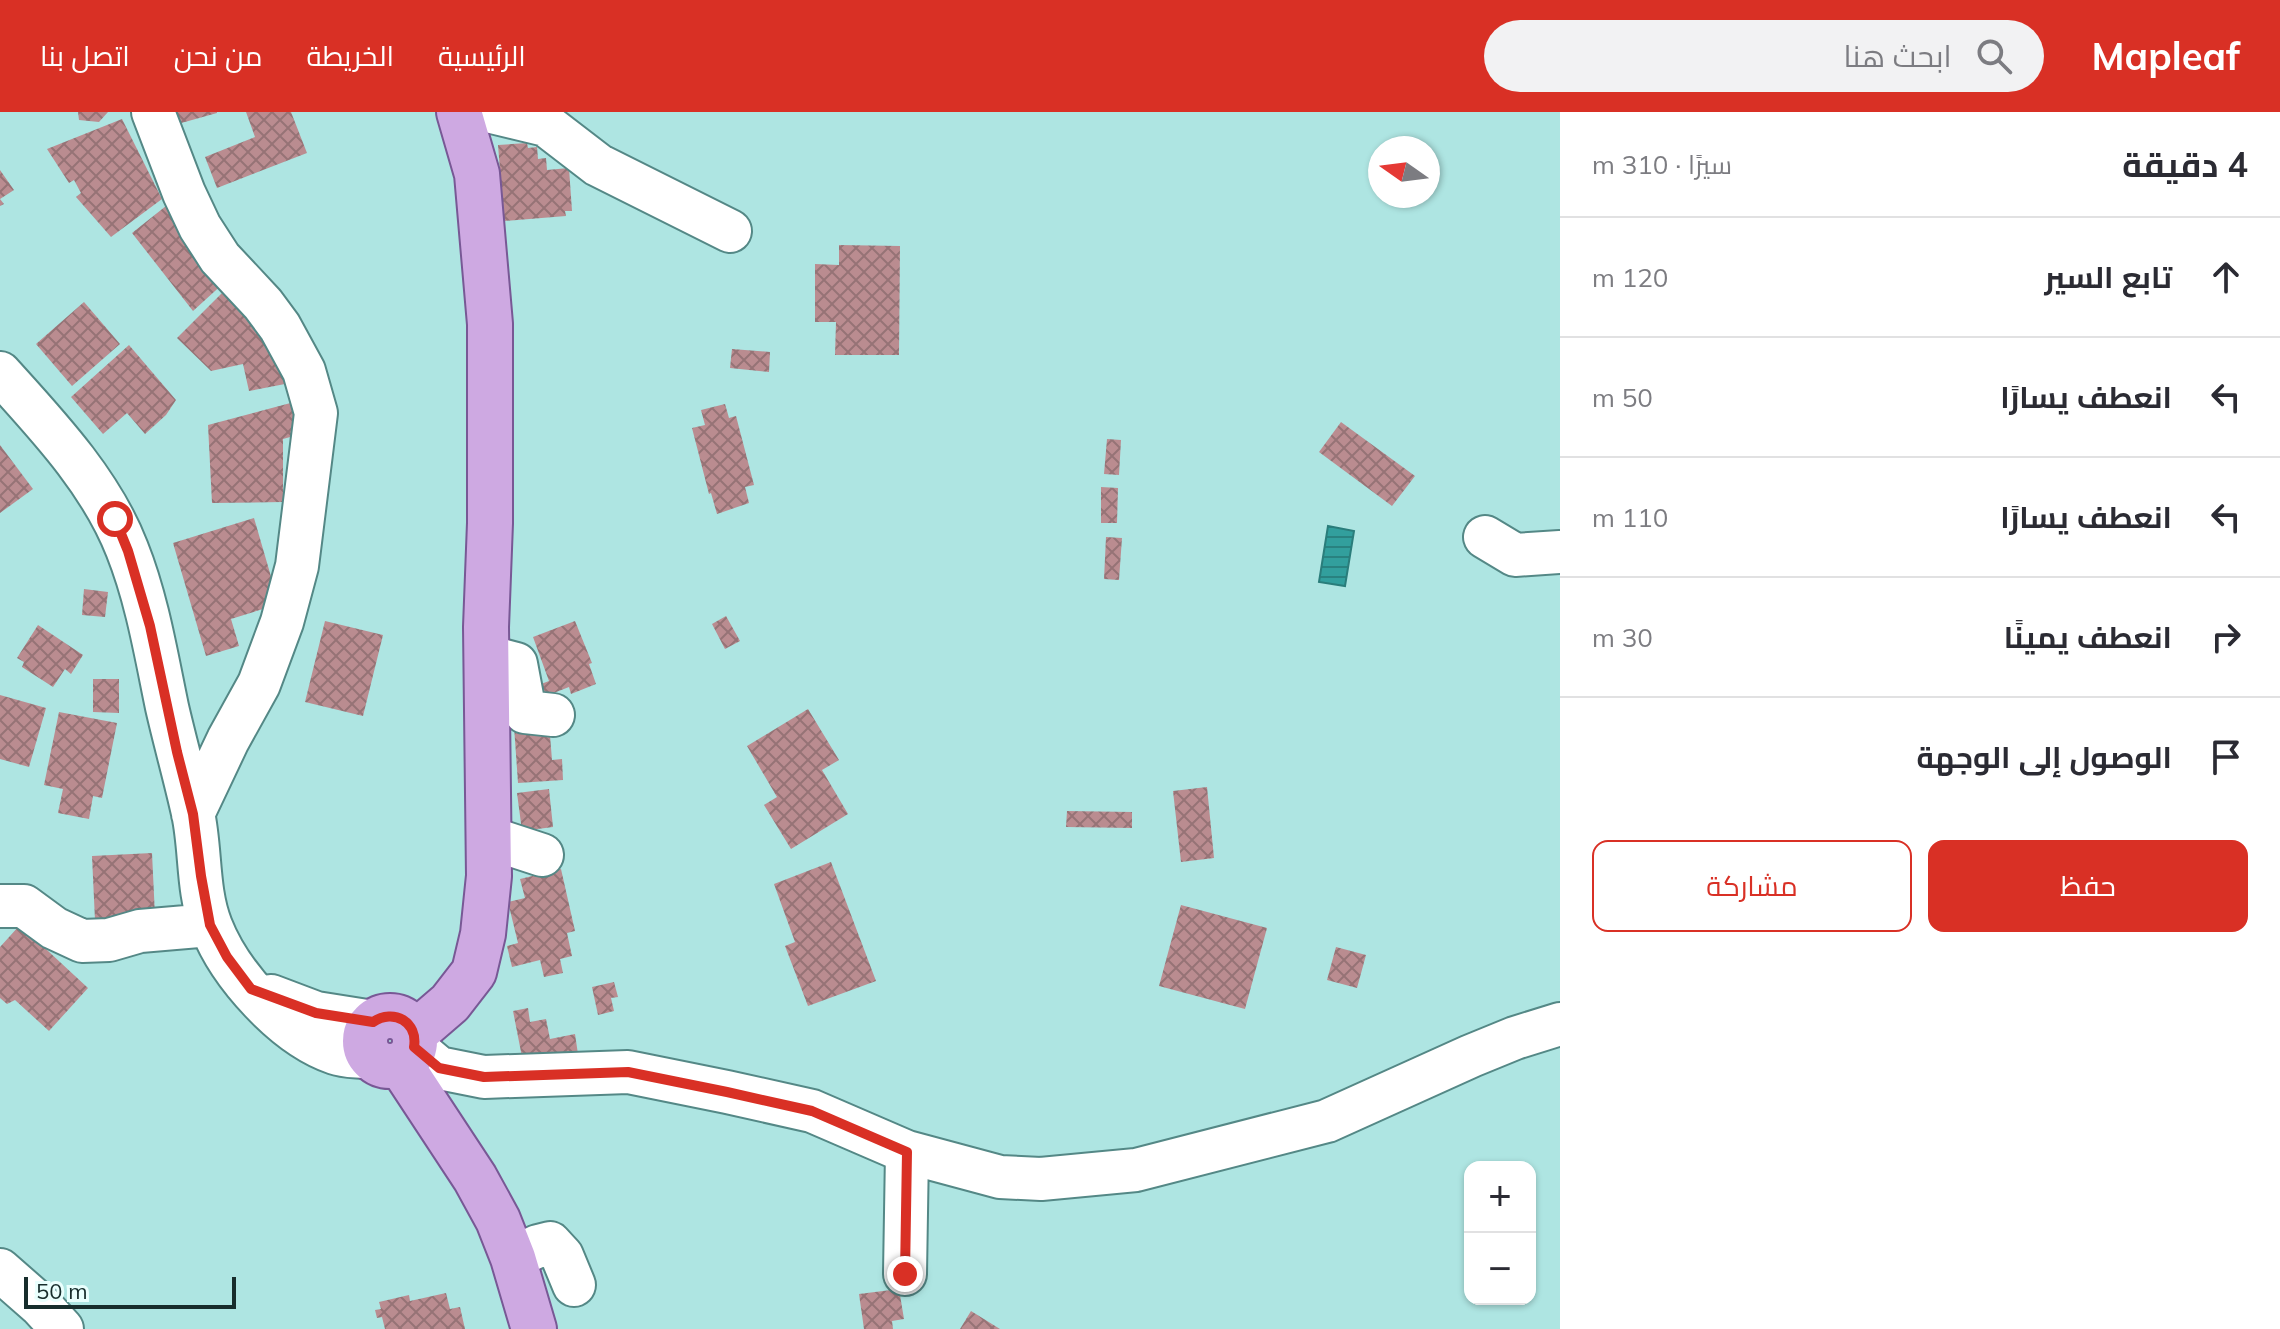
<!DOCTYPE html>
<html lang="ar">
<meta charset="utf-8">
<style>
:root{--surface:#fff;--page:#f2f2f3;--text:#2b2b33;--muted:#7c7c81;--line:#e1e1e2;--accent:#d93025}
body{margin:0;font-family:Mulish,Cairo,sans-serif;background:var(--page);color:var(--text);direction:rtl}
.controls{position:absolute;right:24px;bottom:24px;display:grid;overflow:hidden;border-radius:16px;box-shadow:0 2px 6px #0004}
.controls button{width:72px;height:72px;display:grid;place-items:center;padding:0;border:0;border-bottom:2px solid var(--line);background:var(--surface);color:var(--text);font:40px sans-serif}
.compass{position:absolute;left:1368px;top:24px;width:72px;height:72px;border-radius:50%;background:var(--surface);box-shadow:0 2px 6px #0004;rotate:284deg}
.scale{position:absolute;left:24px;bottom:20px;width:212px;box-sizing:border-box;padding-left:8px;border:4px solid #172d2c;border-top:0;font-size:22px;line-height:28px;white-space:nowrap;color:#172d2c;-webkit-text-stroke:6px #e9fffd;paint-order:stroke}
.stop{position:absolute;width:24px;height:24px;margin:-18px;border:6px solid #d93025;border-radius:50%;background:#fff}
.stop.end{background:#d93025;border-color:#fff;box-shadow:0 2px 8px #0008}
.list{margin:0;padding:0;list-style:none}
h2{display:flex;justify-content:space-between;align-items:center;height:104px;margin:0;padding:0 32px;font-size:34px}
h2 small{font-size:26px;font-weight:400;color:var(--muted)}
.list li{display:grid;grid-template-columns:52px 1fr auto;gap:24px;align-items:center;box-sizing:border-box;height:120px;padding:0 32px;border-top:2px solid var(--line)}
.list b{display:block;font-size:30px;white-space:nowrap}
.list em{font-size:26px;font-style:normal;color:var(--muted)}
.actions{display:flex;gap:16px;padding:24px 32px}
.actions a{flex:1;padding:18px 0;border:2px solid var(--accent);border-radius:16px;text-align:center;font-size:28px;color:var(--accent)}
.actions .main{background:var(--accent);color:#fff}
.icon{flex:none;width:44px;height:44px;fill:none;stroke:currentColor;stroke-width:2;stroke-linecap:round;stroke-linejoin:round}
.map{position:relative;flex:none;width:1560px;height:1217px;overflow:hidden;direction:ltr}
header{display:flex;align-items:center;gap:48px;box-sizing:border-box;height:112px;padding:0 40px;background:var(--accent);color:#fff}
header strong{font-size:38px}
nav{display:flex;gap:44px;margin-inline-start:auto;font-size:28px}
.search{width:560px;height:72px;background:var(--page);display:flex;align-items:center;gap:20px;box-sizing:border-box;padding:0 28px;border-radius:44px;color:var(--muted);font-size:30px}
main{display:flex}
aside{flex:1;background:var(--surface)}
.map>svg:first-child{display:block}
.water{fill:url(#water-rules);stroke:#2a7d7b;stroke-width:2}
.building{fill:url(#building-cross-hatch)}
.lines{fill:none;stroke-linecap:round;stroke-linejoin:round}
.minor-casing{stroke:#548886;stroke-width:46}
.major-casing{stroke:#785895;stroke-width:48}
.minor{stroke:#fff;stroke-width:42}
.major{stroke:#cea9e2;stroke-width:44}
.route{stroke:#d93025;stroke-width:10}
</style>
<header>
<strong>Mapleaf</strong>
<div class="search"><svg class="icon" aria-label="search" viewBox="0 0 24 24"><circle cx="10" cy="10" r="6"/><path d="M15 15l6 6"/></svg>ابحث هنا</div>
<nav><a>الرئيسية</a><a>الخريطة</a><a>من نحن</a><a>اتصل بنا</a></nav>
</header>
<main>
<aside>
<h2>4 دقيقة<small>سيرًا · 310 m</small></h2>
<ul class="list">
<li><svg class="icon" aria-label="ahead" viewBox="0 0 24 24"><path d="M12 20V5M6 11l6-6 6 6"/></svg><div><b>تابع السير</b></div><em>120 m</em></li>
<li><svg class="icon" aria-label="left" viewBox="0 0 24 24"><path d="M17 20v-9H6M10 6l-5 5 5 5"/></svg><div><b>انعطف يسارًا</b></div><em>50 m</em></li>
<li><svg class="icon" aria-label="left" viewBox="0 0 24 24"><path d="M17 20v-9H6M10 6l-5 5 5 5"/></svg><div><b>انعطف يسارًا</b></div><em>110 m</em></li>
<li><svg class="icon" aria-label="right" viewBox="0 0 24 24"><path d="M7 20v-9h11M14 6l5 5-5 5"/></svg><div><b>انعطف يمينًا</b></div><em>30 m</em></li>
<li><svg class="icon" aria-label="arrive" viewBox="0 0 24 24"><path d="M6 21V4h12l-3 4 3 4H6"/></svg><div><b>الوصول إلى الوجهة</b></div></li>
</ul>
<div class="actions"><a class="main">حفظ</a><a>مشاركة</a></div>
</aside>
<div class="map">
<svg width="1560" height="1217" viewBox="0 0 1560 1217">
<defs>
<pattern id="water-rules" width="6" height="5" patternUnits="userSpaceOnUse" patternTransform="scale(2)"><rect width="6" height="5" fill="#329f9d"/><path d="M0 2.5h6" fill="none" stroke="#298280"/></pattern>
<pattern id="building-cross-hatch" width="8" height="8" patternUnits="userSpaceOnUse" patternTransform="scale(2)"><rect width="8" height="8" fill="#ba8c90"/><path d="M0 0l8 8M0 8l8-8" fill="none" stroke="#967376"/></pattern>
</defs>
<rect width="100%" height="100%" fill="#aee5e2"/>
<!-- water -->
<path class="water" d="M 1328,414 L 1354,419 L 1345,474 L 1319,470 Z"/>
<!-- building -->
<path class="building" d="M 78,0 L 108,0 L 99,10 L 79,8 Z
M 162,0 L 217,0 L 217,1 L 167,15 Z
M 246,0 L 291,0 L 307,41 L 217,76 L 205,45 L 255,25 Z
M 122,7 L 162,87 L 111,125 L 76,85 L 81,81 L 74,68 L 69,71 L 47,37 Z
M 527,31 L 528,36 L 537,35 L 538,47 L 546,46 L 547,58 L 569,56 L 572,99 L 565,99 L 566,104 L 504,109 L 498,33 Z
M 0,58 L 14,78 L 0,87 L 4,92 L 0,94 Z
M 171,90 L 226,169 L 193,199 L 132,121 Z
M 839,133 L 900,134 L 899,243 L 835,243 L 836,210 L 815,210 L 815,152 L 839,153 Z
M 225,178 L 277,230 L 285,272 L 249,279 L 243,252 L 211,259 L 177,226 Z
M 84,190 L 120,232 L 72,274 L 36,232 Z
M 129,233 L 176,288 L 166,303 L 145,322 L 127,301 L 103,322 L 71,285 Z
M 732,237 L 770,240 L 769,260 L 730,256 Z
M 298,289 L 301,322 L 283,327 L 283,390 L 212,391 L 208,313 Z
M 725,292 L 729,306 L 736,304 L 754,373 L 745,375 L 749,391 L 717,402 L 711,381 L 709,382 L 692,316 L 705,313 L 701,298 Z
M 1341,310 L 1415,364 L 1392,394 L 1319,340 Z
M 1107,327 L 1121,328 L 1119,363 L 1104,362 Z
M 0,333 L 33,377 L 0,401 Z
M 1101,375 L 1118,376 L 1117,411 L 1101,411 Z
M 254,406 L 279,492 L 231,507 L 239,534 L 206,544 L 173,431 Z
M 1106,425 L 1122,426 L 1119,468 L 1104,467 Z
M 84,477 L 108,480 L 105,505 L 82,503 Z
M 726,504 L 740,529 L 725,537 L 712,512 Z
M 325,509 L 383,523 L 363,604 L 305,590 Z
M 575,509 L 592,551 L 589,552 L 596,572 L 571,582 L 569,575 L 546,584 L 541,572 L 549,569 L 533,525 Z
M 38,513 L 83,543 L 71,562 L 65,557 L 53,575 L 22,555 L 24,550 L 17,546 Z
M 93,567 L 119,567 L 119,601 L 93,600 Z
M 0,583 L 46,596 L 29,655 L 0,647 Z
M 808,597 L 839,648 L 822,658 L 848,702 L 791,737 L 764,693 L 777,685 L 747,634 Z
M 59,600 L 117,611 L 102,686 L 93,684 L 89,707 L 58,701 L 63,677 L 44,673 Z
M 549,611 L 552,648 L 562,647 L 563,668 L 518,671 L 514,614 Z
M 1207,675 L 1214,746 L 1181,750 L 1173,679 Z
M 549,677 L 553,715 L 522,719 L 517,681 Z
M 1067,699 L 1132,700 L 1132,716 L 1066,715 Z
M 152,741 L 155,804 L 95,808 L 92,744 Z
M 831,750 L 876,869 L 808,894 L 785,834 L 795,830 L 774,772 Z
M 561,757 L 575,819 L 567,821 L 572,844 L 560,847 L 563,861 L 544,865 L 540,848 L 512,855 L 507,834 L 518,831 L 508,790 L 525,786 L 520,767 Z
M 1181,793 L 1267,816 L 1245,897 L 1159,874 Z
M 20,813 L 88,876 L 49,919 L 15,888 L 7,892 L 0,886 L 0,835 Z
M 1336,835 L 1366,843 L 1357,876 L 1327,868 Z
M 614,870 L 618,885 L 611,886 L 614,899 L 598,903 L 592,875 Z
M 528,896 L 530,910 L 546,907 L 550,927 L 575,922 L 579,949 L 522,945 L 513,899 Z
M 899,1177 L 904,1207 L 892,1209 L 893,1217 L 864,1217 L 859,1182 Z
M 446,1181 L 450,1197 L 460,1195 L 465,1217 L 385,1217 L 382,1205 L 377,1206 L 375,1198 L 381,1197 L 379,1190 L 409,1183 L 410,1189 Z
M 971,1199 L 1000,1217 L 960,1217 Z"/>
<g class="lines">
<defs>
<path id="minor" d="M 153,0 L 184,81 L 200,115 L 220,146 L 263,192 L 280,215 L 304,259 L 316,301 L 297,454 L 282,510 L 259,572 L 228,628 L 193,702
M 492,0 L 546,13 L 598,53 L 730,119
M 0,261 C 48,314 101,370 127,437 C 147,487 156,542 167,595 C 175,630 185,665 193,701 C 201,737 197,779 211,814 C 230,863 285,924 335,941 C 346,945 359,944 371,946
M 1485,425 L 1515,443 L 1560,440
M 486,544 L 516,552 L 525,600 L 553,603
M 490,726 L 542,743
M 0,794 L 24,794 L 54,816 L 82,829 L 109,828 L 140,819 L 210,813
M 271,884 L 316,901 L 373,910
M 414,935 L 439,956 L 484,965 L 628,960 L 727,980 L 812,999 L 907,1040 L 1000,1065 L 1041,1067 L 1136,1058 L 1327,1009 L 1471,944 L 1515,926 L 1560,912
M 513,1146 L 538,1134 L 550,1131 L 562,1144 L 574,1173
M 0,1158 L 41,1194 L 62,1217
M 905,1162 L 907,1040"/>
<path id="major" d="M365 929a25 25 0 1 1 50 0a25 25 0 1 1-50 0Z
M 414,922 L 450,891 L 474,860 L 483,822 L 489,764 L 486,515 L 490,411 L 490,212 L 477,62 L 459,0
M 400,952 L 475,1066 L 498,1108 L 513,1146 L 534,1217"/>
</defs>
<!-- minor casing -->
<use href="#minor" class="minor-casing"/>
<!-- major casing -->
<use href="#major" class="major-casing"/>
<!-- minor -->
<use href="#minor" class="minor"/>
<!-- major -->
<use href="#major" class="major"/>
</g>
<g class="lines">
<!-- route -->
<path class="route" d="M 115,407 L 128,439 L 150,514 L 177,640 L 193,702 L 201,764 L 210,813 L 227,845 L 251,877 L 316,901 L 373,910 C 394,896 418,910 414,935 L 439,956 L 484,965 L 628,960 L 727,980 L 812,999 L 907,1040 L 905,1162"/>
</g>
</svg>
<div class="controls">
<button>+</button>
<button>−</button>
</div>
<svg class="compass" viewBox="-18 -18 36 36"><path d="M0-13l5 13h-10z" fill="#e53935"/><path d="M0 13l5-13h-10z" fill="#7c7c81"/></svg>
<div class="scale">50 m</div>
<div class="stop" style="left:115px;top:407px"></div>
<div class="stop end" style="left:905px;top:1162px"></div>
</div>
</main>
